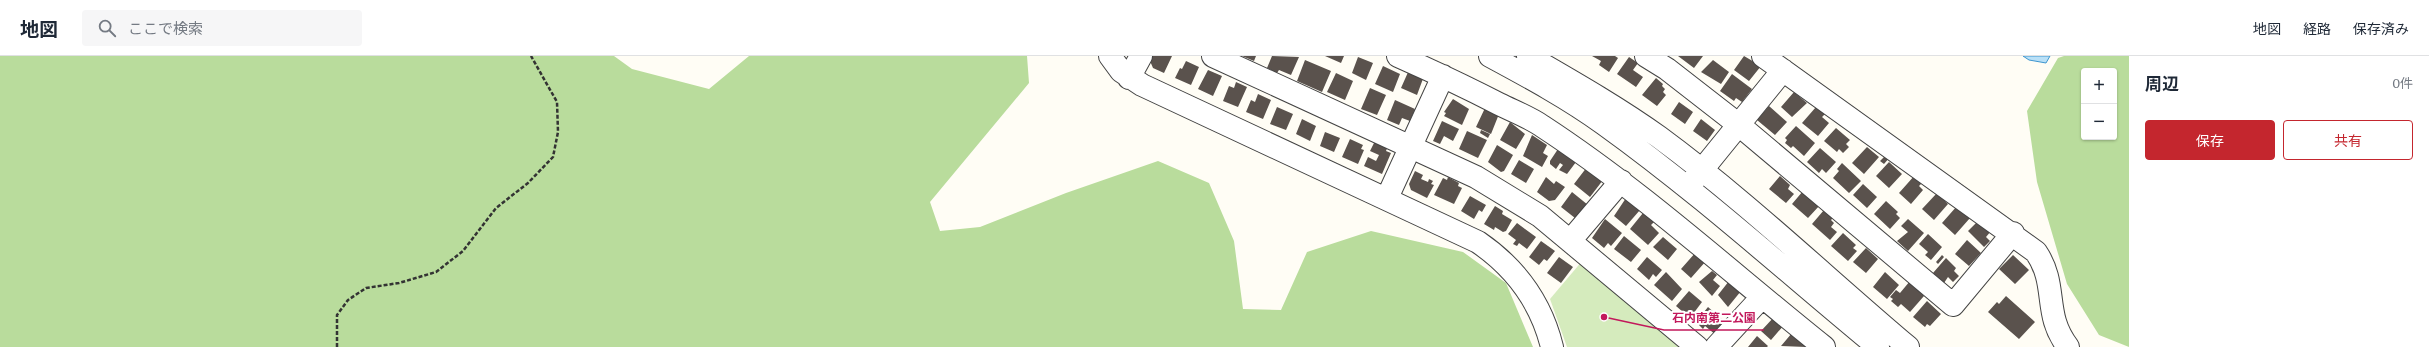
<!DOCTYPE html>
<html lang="ja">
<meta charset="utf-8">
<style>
:root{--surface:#fff;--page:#f6f6f7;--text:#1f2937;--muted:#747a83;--line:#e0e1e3;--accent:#c4262e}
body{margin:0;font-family:Literata,"Noto Sans JP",serif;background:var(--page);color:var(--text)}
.controls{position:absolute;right:12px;top:12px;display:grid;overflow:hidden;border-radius:4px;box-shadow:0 1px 3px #0004}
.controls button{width:36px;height:36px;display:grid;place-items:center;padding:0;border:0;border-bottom:1px solid var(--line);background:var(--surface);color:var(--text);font:20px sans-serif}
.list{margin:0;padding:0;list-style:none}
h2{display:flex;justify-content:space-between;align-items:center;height:52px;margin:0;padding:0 16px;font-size:17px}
h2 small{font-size:13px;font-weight:400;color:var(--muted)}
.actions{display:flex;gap:8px;padding:12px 16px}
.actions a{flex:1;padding:9px 0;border:1px solid var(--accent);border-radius:4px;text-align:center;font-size:14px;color:var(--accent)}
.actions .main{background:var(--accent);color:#fff}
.icon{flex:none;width:22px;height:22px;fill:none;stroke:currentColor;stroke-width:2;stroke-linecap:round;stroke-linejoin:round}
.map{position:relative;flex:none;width:2129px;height:291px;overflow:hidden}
header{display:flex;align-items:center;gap:24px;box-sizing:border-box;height:56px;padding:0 20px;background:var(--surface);border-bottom:1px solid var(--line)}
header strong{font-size:19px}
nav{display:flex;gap:22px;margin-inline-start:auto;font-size:14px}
.search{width:280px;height:36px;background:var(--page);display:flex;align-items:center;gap:10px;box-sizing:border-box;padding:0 14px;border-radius:4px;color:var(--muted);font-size:15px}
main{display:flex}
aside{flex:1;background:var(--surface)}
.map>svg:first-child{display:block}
.green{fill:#d5ebbd}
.forest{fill:#b9dc9c;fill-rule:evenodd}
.water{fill:#b9e0f7;stroke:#3f96cf}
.building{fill:#5a524d}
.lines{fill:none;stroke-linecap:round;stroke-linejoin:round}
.minor-casing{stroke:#444;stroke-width:24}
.path{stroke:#333;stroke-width:2.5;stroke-dasharray:4 2;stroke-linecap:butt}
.minor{stroke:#fff;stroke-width:22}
.leader{fill:none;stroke:#c2185b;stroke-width:1.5}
.callout-dot{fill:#c2185b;stroke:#fff;stroke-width:1.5}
.callout-label{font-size:12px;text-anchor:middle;font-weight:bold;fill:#c2185b;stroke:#fff;stroke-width:4;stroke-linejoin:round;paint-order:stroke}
</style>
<header>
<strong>地図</strong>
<div class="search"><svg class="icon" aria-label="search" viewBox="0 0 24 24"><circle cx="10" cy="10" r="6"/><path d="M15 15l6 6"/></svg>ここで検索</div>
<nav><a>地図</a><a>経路</a><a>保存済み</a></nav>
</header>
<main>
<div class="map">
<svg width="2129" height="291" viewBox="0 0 2129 291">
<rect width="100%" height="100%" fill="#fffdf5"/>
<!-- green -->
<path class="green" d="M 1583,204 L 1687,291 L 1567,291 L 1550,243 Z"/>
<!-- forest -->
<path class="forest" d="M 0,0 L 614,0 L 632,13 L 709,33 L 749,0 L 1027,0 L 1029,27 L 930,146 L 940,175 L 980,171 L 1066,137 L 1158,105 L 1209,127 L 1234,185 L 1243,253 L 1281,254 L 1307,196 L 1371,175 L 1463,196 L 1506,227 L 1533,291 L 0,291 Z
M 2064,0 L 2129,0 L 2129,291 L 2099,279 L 2067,228 L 2037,126 L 2027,55 L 2058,2 ZM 2084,15 L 2114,15 L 2114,81 L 2084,81 Z"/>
<!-- water -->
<path class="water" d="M 2023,0 L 2050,0 L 2046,7 L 2029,4 Z"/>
<!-- building -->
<path class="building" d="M 1152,0 L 1172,0 L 1164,17 L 1153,12 L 1150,5 Z
M 1242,0 L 1256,0 L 1254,5 Z
M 1272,0 L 1299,1 L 1291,19 L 1279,14 L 1277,17 L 1267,12 Z
M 1325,0 L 1344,0 L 1341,7 Z
M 1592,0 L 1615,0 L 1618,2 L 1609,16 L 1599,9 L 1601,5 Z
M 1678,0 L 1703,0 L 1694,12 Z
M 1744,0 L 1761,10 L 1749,25 L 1734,14 Z
M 1358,1 L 1373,7 L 1366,24 L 1352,17 Z
M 1629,1 L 1638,7 L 1633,14 L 1643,21 L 1636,31 L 1617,18 Z
M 1305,4 L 1331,15 L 1322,36 L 1297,25 Z
M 1713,4 L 1729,16 L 1721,28 L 1701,16 Z
M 1186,5 L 1199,11 L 1191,29 L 1175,22 L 1180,12 L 1182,13 Z
M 1383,10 L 1400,18 L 1393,36 L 1375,28 Z
M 1208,14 L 1222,20 L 1213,40 L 1198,33 Z
M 1409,14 L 1424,20 L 1417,39 L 1401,32 Z
M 1336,17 L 1353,25 L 1345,44 L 1327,36 Z
M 1732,18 L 1752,33 L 1742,46 L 1736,42 L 1734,45 L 1720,35 Z
M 1656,22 L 1663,28 L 1662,30 L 1665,33 L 1663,36 L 1666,39 L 1657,50 L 1642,39 Z
M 1236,26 L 1247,31 L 1238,51 L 1223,45 L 1229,30 L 1234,32 Z
M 1370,32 L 1386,39 L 1377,59 L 1361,53 Z
M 1794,36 L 1807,47 L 1792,61 L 1781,51 Z
M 1258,38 L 1271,44 L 1263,63 L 1246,56 L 1251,44 L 1255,46 Z
M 1453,43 L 1469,53 L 1462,69 L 1444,60 L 1446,57 L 1444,56 Z
M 1395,44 L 1415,53 L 1410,65 L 1402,62 L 1399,69 L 1387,64 Z
M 1679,46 L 1693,56 L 1685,68 L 1671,58 Z
M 1769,50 L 1787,66 L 1775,79 L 1757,64 Z
M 1277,51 L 1293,58 L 1286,74 L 1270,68 Z
M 1816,51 L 1825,58 L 1822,61 L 1829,67 L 1818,80 L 1802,67 Z
M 1485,52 L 1499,58 L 1491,78 L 1476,71 Z
M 1302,63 L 1316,70 L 1310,85 L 1296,78 Z
M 1701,63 L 1715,74 L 1707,85 L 1693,75 Z
M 1442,65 L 1459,73 L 1453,85 L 1444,80 L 1440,88 L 1433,85 Z
M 1510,66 L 1525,78 L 1516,93 L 1500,84 Z
M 1796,70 L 1815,87 L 1804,100 L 1793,90 L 1791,92 L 1785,87 L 1787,84 L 1785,82 Z
M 1836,72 L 1850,84 L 1846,88 L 1849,91 L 1843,97 L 1839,93 L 1837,96 L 1824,85 Z
M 1481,74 L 1490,78 L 1488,82 L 1480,77 Z
M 1467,75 L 1487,84 L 1478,102 L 1459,93 Z
M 1325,76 L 1340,82 L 1334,96 L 1320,90 Z
M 1532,79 L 1547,89 L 1543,97 L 1548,100 L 1542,111 L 1523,100 Z
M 1350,83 L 1363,89 L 1361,93 L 1364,94 L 1358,108 L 1342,101 Z
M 1375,85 L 1388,90 L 1386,95 L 1391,97 L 1382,118 L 1364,110 L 1368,101 L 1376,105 L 1379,99 L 1370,95 Z
M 1497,89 L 1513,99 L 1504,115 L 1501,116 L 1488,106 Z
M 1867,91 L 1879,101 L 1864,118 L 1852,107 Z
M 1820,92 L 1836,106 L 1826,117 L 1822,113 L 1819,117 L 1807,106 Z
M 1558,93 L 1576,106 L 1567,118 L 1559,114 L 1563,109 L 1560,107 L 1556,113 L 1550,108 L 1550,105 Z
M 1887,98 L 1890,101 L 1884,108 L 1880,105 Z
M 1519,104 L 1534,113 L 1526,127 L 1511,118 Z
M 1889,106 L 1902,118 L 1889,132 L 1876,120 Z
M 1842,107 L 1861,125 L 1849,137 L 1833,122 L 1839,115 L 1837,113 Z
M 1587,111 L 1603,124 L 1590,141 L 1574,128 Z
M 1415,115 L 1423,119 L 1421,123 L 1428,126 L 1429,123 L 1433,125 L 1431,128 L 1434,129 L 1427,142 L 1411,134 L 1409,128 Z
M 1915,119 L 1923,126 L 1919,130 L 1923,134 L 1911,148 L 1899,137 Z
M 1780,120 L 1790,129 L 1788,133 L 1794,138 L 1786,147 L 1769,133 Z
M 1448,121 L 1459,127 L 1458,130 L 1462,132 L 1454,148 L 1434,139 L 1443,122 L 1447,124 Z
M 1546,121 L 1554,128 L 1556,125 L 1565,131 L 1555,144 L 1549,145 L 1537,136 Z
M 1863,128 L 1877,141 L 1867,152 L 1853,139 Z
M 1803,135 L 1820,149 L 1808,162 L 1792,148 Z
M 1572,136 L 1588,149 L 1581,159 L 1579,157 L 1575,162 L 1561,151 Z
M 1937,137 L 1948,148 L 1934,164 L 1922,153 Z
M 1470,140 L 1486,149 L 1482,156 L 1479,154 L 1474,163 L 1461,155 Z
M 1626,142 L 1640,154 L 1626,170 L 1614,160 Z
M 1886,145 L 1898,156 L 1896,158 L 1900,162 L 1890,173 L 1874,158 Z
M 1495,150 L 1503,155 L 1502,158 L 1512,164 L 1506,175 L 1503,176 L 1495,171 L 1494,174 L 1484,168 Z
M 1957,150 L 1970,162 L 1955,179 L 1942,167 Z
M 1824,154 L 1833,162 L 1831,164 L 1834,167 L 1831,171 L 1837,176 L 1830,184 L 1812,168 Z
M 1643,157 L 1654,166 L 1651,169 L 1659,177 L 1648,189 L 1630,173 Z
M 1605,163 L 1622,177 L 1611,190 L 1608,187 L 1604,192 L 1592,182 Z
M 1908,163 L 1924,177 L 1908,195 L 1897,185 L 1908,176 L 1901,170 Z
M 1979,164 L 1991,175 L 1986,181 L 1990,185 L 1984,191 L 1968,175 Z
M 1517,167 L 1536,181 L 1527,193 L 1519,187 L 1517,190 L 1513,188 L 1516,184 L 1508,178 Z
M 1843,177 L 1856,189 L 1853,192 L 1857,195 L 1848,205 L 1831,190 Z
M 1928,178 L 1942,191 L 1931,204 L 1925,199 L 1928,196 L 1919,188 Z
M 1624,180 L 1641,194 L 1631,206 L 1614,193 Z
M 1663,181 L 1677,193 L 1668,204 L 1653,191 Z
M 1967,184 L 1981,197 L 1969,210 L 1955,198 Z
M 1541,185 L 1555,195 L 1547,205 L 1544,203 L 1539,209 L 1529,201 Z
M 1866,192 L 1878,203 L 1866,217 L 1853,206 Z
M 1696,196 L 1706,205 L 1691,222 L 1681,213 Z
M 1942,199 L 1944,201 L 1938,208 L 1936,206 Z
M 2013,199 L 2029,214 L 2015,228 L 1999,213 Z
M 1559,201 L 1573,211 L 1561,227 L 1547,217 Z
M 1647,201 L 1662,214 L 1656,221 L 1653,218 L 1649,224 L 1637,213 Z
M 1946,202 L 1956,212 L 1954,215 L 1959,220 L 1953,226 L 1948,221 L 1944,227 L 1933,217 Z
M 1712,215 L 1717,219 L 1713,224 L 1720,230 L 1712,240 L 1699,226 Z
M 1666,216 L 1682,233 L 1672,245 L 1654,229 Z
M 1885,216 L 1899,229 L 1887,243 L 1873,231 Z
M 1729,225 L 1741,235 L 1728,251 L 1718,239 Z
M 1910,225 L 1924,240 L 1910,256 L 1901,248 L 1898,251 L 1891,245 L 1893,243 L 1890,241 L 1896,234 L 1900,237 Z
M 1689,235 L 1702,246 L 1690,262 L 1676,250 Z
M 2006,240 L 2035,266 L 2019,283 L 1988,256 L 1997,246 L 1999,248 Z
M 1927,245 L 1941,258 L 1930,270 L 1927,268 L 1925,271 L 1913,261 Z
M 1708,251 L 1726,267 L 1716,279 L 1705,270 L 1703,273 L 1696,266 Z
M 1774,261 L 1784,269 L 1771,284 L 1761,275 Z
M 1792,277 L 1807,290 L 1806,291 L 1781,290 Z
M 1757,280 L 1768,290 L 1767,291 L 1748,291 Z"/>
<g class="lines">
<defs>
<path id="minor" d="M 1110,0 L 1121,15 L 1142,29 L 1478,186 C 1516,212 1541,246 1552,291
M 1213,0 L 1476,121 L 1540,160 L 1697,291
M 1398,0 C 1432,15 1466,31 1499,48 C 1513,55 1529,61 1542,70 C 1643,136 1730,216 1824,291
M 1490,0 C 1529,21 1568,42 1604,68 C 1700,137 1787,216 1878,291
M 1528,0 C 1573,26 1617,51 1659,81 C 1746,145 1825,221 1908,291
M 1646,0 L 1667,13 L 1739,69 L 1953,249 L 2013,177
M 1763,0 L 2036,196 C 2059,230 2042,257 2068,291
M 1129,22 L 1141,0
M 1693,125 L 1783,14
M 1387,142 L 1443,20
M 1570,185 L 1621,125
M 1716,291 L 1762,241"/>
</defs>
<!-- minor casing -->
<use href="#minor" class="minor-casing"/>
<!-- path -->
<path class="path" d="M 337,291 L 337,259 L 348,244 L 366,232 L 399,227 L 436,216 L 463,195 L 496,152 L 528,127 L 553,101 L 558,76 L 557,46 L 531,0"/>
<!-- minor -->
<use href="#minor" class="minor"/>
</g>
<!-- callouts -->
<path class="leader" d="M1604 261L1664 274H1764"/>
<circle class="callout-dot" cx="1604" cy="261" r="4"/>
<g class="callout-label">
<text x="1714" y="266">石内南第二公園</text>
</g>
</svg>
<div class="controls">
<button>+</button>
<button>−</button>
</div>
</div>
<aside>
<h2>周辺<small>0件</small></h2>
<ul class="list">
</ul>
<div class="actions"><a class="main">保存</a><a>共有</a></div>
</aside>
</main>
